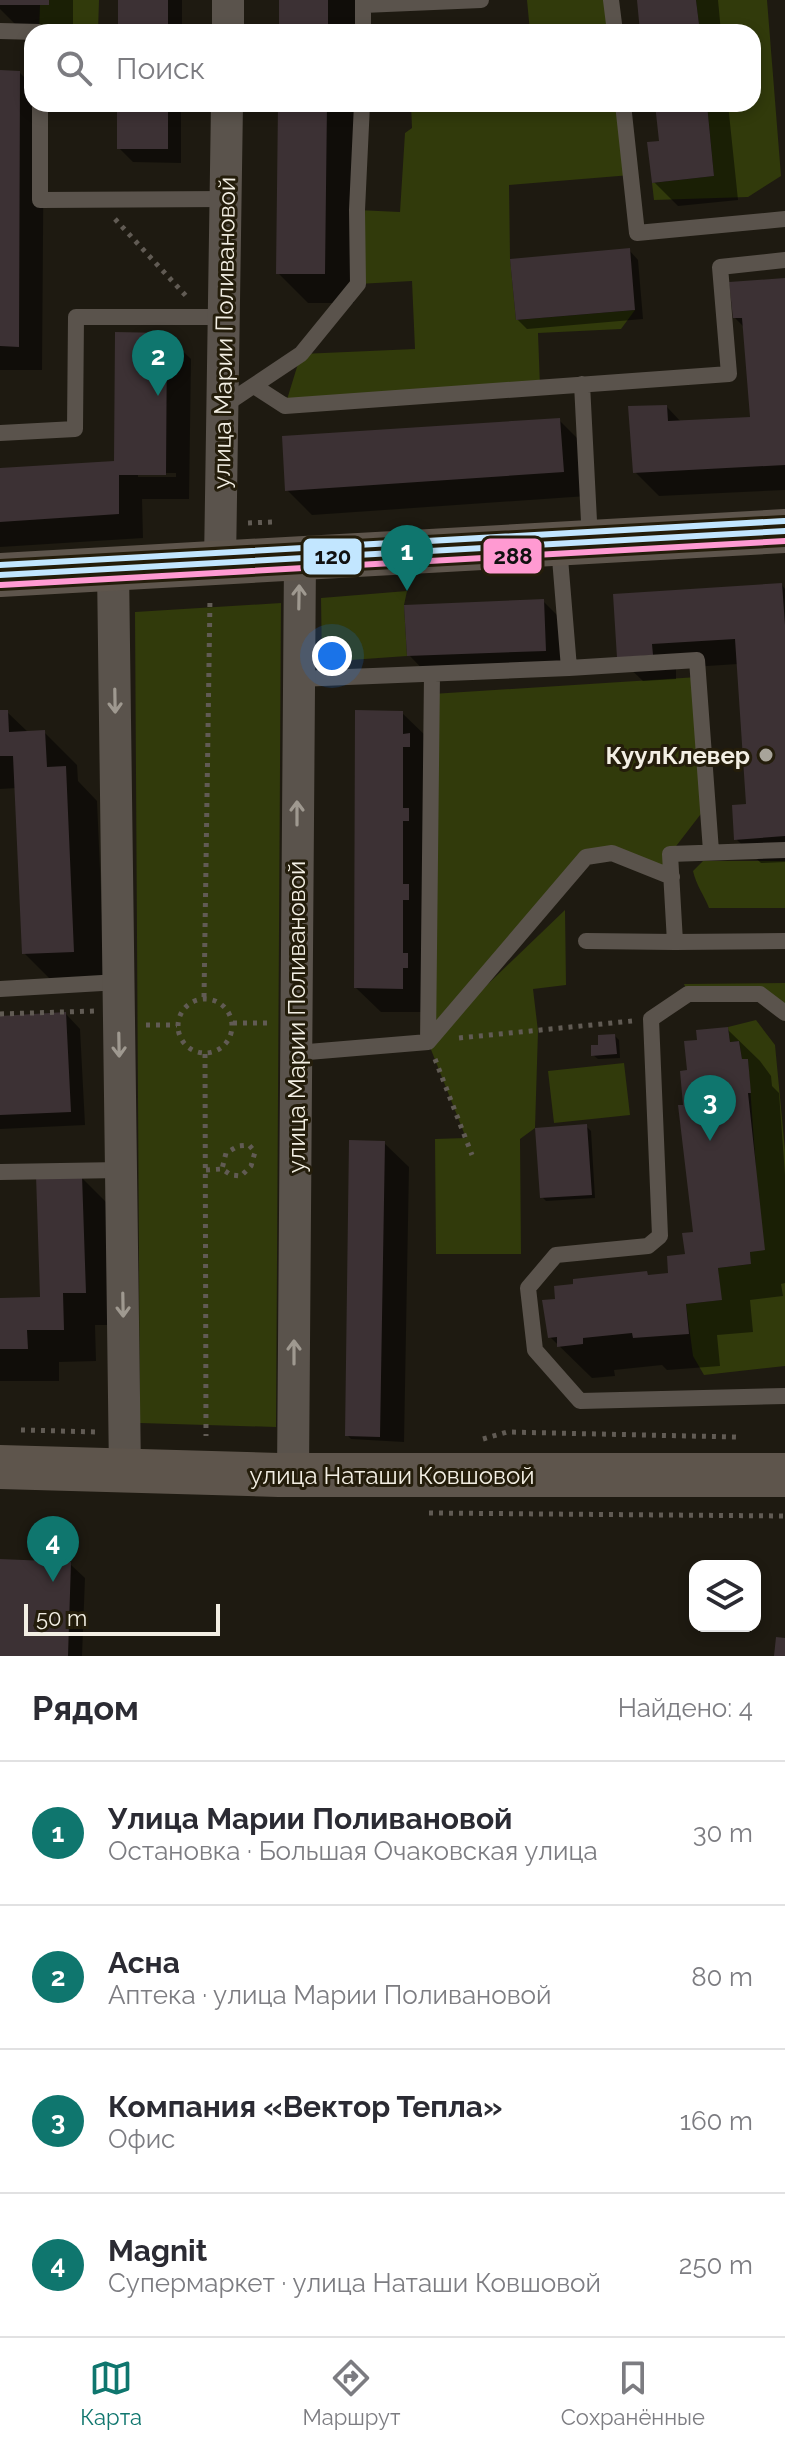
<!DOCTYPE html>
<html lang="ru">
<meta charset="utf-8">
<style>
:root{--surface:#fff;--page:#f7f7f7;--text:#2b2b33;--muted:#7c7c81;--line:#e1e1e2;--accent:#0f766e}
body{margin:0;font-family:Raleway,sans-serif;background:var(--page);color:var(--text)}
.controls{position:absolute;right:24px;bottom:24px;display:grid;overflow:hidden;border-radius:16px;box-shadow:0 4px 12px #0003}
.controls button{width:72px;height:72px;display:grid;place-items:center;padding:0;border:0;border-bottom:2px solid var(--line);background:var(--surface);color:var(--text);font:40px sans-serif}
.scale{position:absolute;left:24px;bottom:20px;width:196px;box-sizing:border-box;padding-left:8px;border:4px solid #f3efe4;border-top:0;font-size:22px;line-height:28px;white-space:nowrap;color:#f3efe4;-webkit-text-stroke:6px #241d0b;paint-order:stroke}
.you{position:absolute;left:332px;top:656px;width:28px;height:28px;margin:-20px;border:6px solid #fff;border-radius:50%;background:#1a73e8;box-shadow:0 0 0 12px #1a73e833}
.badge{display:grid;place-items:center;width:52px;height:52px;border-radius:50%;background:var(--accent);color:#fff;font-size:26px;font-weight:700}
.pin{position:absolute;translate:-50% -66px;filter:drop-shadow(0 2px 4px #0008)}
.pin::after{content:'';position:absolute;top:42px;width:28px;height:24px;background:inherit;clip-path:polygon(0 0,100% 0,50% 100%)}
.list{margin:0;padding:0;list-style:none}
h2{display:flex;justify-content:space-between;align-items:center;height:104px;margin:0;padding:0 32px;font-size:34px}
h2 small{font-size:26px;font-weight:400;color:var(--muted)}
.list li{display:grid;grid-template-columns:52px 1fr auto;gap:24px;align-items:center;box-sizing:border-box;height:144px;padding:0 32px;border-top:2px solid var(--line)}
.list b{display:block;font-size:30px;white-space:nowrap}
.list p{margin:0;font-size:26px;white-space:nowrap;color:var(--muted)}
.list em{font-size:26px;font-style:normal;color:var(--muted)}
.icon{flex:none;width:44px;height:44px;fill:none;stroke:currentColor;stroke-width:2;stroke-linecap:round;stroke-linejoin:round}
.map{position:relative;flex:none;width:785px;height:1656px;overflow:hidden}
.search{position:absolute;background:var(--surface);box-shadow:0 4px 12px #0003;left:24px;right:24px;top:24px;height:88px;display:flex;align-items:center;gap:20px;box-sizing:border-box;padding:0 28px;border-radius:24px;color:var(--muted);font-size:30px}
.sheet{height:680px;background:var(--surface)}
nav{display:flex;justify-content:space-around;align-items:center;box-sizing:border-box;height:112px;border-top:2px solid var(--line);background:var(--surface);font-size:22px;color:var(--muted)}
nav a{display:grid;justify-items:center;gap:4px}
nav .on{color:var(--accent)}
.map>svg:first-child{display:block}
.green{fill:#313a0b}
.shadow{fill:#0007;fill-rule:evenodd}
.building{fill:#3c3134}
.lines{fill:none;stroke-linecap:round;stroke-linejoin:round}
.path{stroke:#615b54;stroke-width:5;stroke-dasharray:4 6;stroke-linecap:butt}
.lane{stroke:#5a534c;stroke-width:16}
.street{stroke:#5a534c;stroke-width:32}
.secondary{stroke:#5e554c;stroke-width:44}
.bus-1-casing{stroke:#241d0b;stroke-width:12}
.bus-2-casing{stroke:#241d0b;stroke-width:12}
.bus-3-casing{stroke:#241d0b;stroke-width:12}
.bus-1{stroke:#c2e6ff;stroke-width:6}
.bus-2{stroke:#ff9ad2;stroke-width:6}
.bus-3{stroke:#c2e6ff;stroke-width:6}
.oneway{stroke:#9f9990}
.poi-dot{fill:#a8a49a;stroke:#241d0b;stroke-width:3}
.labels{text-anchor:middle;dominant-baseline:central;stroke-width:6;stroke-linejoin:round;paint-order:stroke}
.street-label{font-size:24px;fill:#f3efe4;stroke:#241d0b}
.poi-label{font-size:24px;font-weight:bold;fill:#f3efe4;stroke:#241d0b;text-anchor:end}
.line-badge{stroke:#241d0b;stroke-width:3}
.pale-badge-label{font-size:22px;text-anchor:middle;font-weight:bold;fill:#111}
</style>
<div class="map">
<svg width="785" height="1656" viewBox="0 0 785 1656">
<rect width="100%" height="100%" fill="#1e1a11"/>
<!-- green -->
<path class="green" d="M 49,0 L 99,0 L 98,32 L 39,32 L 40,5 L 49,5 Z
M 527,0 L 611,0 L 615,32 L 530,32 Z
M 696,0 L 767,0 L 781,176 L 748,197 L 654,200 L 652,183 L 714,176 L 707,104 L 753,104 L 753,32 L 700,32 Z
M 411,104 L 623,104 L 631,175 L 509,185 L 510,258 L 516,320 L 635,310 L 621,329 L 538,333 L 540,387 L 285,406 L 301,354 L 415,349 L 412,281 L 358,284 L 357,210 L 400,212 L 405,133 L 412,128 Z
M 407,591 L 404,605 L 407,656 L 322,662 L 321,598 Z
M 281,603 L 276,1427 L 140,1423 L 135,612 Z
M 698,677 L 707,806 L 670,854 L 672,877 L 613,853 L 586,857 L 437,1033 L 565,910 L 566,985 L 533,989 L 538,1031 L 535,1128 L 520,1139 L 521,1254 L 436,1254 L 435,1139 L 466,1138 L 428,1042 L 432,694 Z
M 703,861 L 785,861 L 785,908 L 709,908 C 704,895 696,885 693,871 Z
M 785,983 L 785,1013 L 760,994 L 688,994 L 684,984 Z
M 756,1020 L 775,1045 L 785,1150 L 785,1366 L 704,1375 L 693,1356 L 686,1304 L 721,1300 L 718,1268 L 751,1264 L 750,1252 L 756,1169 L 748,1059 L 742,1059 L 739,1041 L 730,1042 L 728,1027 Z
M 624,1063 L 630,1115 L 554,1123 L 548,1071 Z"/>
<!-- shadow -->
<path class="shadow" d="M 0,0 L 73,0 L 73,29 L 20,29 L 0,9 Z
M 120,0 L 182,0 L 182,32 L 120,32 Z
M 281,0 L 357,0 L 357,32 L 281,32 Z
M 639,0 L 718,0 L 721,32 L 642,32 Z
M 0,72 L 20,73 L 32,85 L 32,104 L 44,104 L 42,370 L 0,370 Z
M 119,104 L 181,104 L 181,163 L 133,162 L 119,148 Z
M 280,104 L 356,104 L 354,303 L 308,303 L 278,273 Z
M 657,104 L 728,104 L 738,200 L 678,206 L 654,182 L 661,142 Z
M 629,250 L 638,260 L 643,319 L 527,329 L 517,319 Z
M 785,280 L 785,490 L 659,496 L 635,472 L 667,407 L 682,423 L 752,419 L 744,327 L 735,318 Z
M 166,335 L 191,359 L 189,499 L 142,499 L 143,538 L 0,547 L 0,470 L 116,463 ZM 138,473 L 176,473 L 176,477 L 138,477 Z
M 559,420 L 584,445 L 587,496 L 312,515 L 287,490 Z
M 782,585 L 785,589 L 785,862 L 761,863 L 736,839 L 748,806 L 738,664 L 676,668 L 676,679 L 643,681 L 618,657 Z
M 543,601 L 568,626 L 569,674 L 433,680 L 409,655 Z
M 0,712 L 7,712 L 29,733 L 45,733 L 77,765 L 78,781 L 97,801 L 105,984 L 56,985 L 24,953 L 17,788 L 0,789 Z
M 402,713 L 427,737 L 427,1012 L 381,1012 L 356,988 Z
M 66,1014 L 80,1029 L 85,1125 L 0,1129 L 0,1018 Z
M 727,1029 L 760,1061 L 771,1076 L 772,1086 L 779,1093 L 785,1175 L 785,1283 L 781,1284 L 783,1296 L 750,1300 L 753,1332 L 717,1335 L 720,1366 L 667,1370 L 662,1365 L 614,1370 L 615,1376 L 592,1378 L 550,1337 L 646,1273 L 650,1277 L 670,1274 L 687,1256 L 695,1234 L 685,1106 L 689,1072 L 699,1042 Z
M 615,1036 L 619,1040 L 620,1058 L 598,1059 L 593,1055 Z
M 586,1126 L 591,1131 L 595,1198 L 546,1201 L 542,1197 Z
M 384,1143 L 409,1167 L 404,1442 L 351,1439 L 347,1435 Z
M 81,1177 L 114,1210 L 117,1325 L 95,1325 L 96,1361 L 59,1362 L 59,1381 L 0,1381 L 0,1300 L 42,1299 Z
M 0,1561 L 70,1564 L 85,1578 L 82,1656 L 0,1656 Z"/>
<!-- building -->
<path class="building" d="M 0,0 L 49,0 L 49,5 L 0,5 Z
M 118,0 L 168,0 L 168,32 L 118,32 Z
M 279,0 L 328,0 L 328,32 L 279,32 Z
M 637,0 L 696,0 L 700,32 L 640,32 Z
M 0,70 L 20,71 L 19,347 L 0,346 Z
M 117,104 L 168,104 L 168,149 L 117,149 Z
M 278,104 L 327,104 L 325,274 L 276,274 Z
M 655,104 L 707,104 L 714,176 L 652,183 L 647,142 L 659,141 Z
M 630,248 L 635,310 L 516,320 L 510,259 Z
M 785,278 L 785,465 L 633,473 L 628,406 L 667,405 L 668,421 L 750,417 L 742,318 L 733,318 L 729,282 Z
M 115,332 L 167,333 L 166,475 L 119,475 L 119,514 L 0,522 L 0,468 L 114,461 Z
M 560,418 L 564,472 L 285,491 L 282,436 Z
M 782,583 L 785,625 L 785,836 L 734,840 L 732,805 L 746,804 L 735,639 L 652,644 L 653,655 L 617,658 L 613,594 Z
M 544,599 L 546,651 L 407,656 L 404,605 Z
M 0,710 L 8,710 L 9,732 L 45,730 L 47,767 L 66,766 L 74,952 L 22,954 L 13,756 L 0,756 Z
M 355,710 L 403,711 L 403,734 L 410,733 L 410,747 L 403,747 L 403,808 L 409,808 L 409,821 L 403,821 L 403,884 L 409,884 L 409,900 L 403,900 L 403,953 L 408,953 L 408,968 L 403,968 L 403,989 L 354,988 Z
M 66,1012 L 71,1112 L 0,1115 L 0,1016 Z
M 728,1027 L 730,1042 L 739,1041 L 742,1059 L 748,1059 L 751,1093 L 748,1093 L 765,1250 L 750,1252 L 751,1264 L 718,1268 L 722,1300 L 686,1304 L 689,1334 L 633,1338 L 632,1333 L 583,1338 L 583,1344 L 557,1347 L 557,1337 L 548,1338 L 542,1300 L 555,1299 L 554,1286 L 573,1284 L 573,1279 L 647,1271 L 648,1275 L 668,1273 L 667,1256 L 685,1254 L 682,1233 L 693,1232 L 678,1105 L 683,1105 L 680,1071 L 687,1070 L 684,1041 L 697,1040 L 696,1030 Z
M 615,1034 L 617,1054 L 591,1056 L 591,1045 L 598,1045 L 598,1035 Z
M 587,1124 L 592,1195 L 540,1198 L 535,1128 Z
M 349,1140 L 385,1141 L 380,1437 L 345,1436 Z
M 36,1175 L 82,1175 L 86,1293 L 63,1293 L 64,1330 L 27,1330 L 28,1349 L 0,1349 L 0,1298 L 40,1297 Z
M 0,1559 L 71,1562 L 68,1656 L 0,1656 Z
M 776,1637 L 785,1638 L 785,1656 L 774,1656 Z"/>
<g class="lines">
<!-- path -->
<path class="path" d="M 115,219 L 187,297
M 248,523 L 274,522
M 204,997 L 210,597
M178 1026a27 27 0 1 1 54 0a27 27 0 1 1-54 0Z
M 0,1014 L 94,1011
M 233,1023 L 270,1023
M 146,1025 L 177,1025
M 459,1038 L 632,1021
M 205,1054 L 206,1436
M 435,1059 L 472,1155
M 206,1170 L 222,1169 L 231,1175 L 241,1176 L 251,1166 L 255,1152 L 249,1145 L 238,1146 L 226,1153 L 222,1169
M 21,1430 L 99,1432
M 483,1439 L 507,1432 L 736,1437
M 429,1513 L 785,1516"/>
<!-- lane -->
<path class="lane" d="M 611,0 L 615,32
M 363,5 L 481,0
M 0,31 L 39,32
M 363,32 L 363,0
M 40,104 L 40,200 L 226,199
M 623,104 L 637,233 L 785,219
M 582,384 L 590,541
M 254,386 L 285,406 L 729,374 L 720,267 L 785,260
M 223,406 L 301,354 L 358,284 L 357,210 L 362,104
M 0,433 L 75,429 L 76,317 L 224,317
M 559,546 L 569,668 L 697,660 L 711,851
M 298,679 L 569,668
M 785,850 L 670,854 L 675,942 L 785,941
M 586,941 L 675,942
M 0,989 L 119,982
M 785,1013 L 760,994 L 688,994 L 651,1019 L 660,1236 L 648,1246 L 556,1255 L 528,1288 L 535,1350 L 580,1401 L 785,1396
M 428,1042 L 586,857 L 612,853 L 672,877
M 296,1053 L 428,1042 L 432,674
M 0,1172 L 121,1170"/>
<!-- street -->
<path class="street" d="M 228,32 L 228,0
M 220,563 L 227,104
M 113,569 L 125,1472
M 293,1475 L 300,558"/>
<!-- secondary -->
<path class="secondary" d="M 0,575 L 785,531
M 0,1467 L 279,1475 L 785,1475"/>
<defs>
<path id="bus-1" d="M 0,575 L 785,531"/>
<path id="bus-2" d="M 1,585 L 785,541"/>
<path id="bus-3" d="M 0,565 L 784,521"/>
</defs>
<!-- bus-1 casing -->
<use href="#bus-1" class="bus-1-casing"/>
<!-- bus-2 casing -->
<use href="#bus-2" class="bus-2-casing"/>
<!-- bus-3 casing -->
<use href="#bus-3" class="bus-3-casing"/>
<!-- bus-1 -->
<use href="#bus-1" class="bus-1"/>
<!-- bus-2 -->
<use href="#bus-2" class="bus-2"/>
<!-- bus-3 -->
<use href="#bus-3" class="bus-3"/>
</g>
<!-- one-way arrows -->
<defs><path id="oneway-shaft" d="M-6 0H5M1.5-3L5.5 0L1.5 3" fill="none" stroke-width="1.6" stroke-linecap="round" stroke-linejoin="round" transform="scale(2)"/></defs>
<g class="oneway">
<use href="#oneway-shaft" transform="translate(299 597) rotate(-89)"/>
<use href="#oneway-shaft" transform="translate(115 701) rotate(89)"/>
<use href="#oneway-shaft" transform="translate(297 813) rotate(-90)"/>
<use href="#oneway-shaft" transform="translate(119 1045) rotate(89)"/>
<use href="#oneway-shaft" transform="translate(123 1305) rotate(89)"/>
<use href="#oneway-shaft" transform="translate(294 1352) rotate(-90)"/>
</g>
<!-- markers -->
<circle class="poi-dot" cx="766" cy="755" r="8"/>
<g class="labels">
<!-- street labels -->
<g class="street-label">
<text transform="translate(224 333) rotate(-89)">улица Марии Поливановой</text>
<text transform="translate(296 1017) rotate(-90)">улица Марии Поливановой</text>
<text x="392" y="1475">улица Наташи Ковшовой</text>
</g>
<!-- poi labels -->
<g class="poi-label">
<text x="750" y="755">КуулКлевер</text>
</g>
</g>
<g class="line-badge">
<rect x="482" y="537" width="61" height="38" rx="8" fill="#ff9ad2"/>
<rect x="302" y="537" width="61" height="39" rx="8" fill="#c2e6ff"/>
</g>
<g class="pale-badge-label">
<text x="513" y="564">288</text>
<text x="333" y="564">120</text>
</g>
</svg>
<div class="controls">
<button><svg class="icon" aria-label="layers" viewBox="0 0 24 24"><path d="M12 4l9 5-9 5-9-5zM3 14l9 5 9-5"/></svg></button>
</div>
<div class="scale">50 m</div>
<div class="you"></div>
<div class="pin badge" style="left:407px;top:591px">1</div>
<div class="pin badge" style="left:158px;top:396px">2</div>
<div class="pin badge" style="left:710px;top:1141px">3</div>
<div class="pin badge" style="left:53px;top:1582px">4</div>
<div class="search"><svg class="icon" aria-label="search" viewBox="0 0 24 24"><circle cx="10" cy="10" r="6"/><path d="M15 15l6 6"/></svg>Поиск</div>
</div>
<section class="sheet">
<h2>Рядом<small>Найдено: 4</small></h2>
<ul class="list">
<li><span class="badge">1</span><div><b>Улица Марии Поливановой</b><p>Остановка · Большая Очаковская улица</p></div><em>30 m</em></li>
<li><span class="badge">2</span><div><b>Асна</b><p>Аптека · улица Марии Поливановой</p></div><em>80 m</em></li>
<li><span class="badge">3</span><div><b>Компания «Вектор Тепла»</b><p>Офис</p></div><em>160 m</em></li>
<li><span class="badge">4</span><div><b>Magnit</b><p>Супермаркет · улица Наташи Ковшовой</p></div><em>250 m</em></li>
</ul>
</section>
<nav>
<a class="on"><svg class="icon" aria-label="map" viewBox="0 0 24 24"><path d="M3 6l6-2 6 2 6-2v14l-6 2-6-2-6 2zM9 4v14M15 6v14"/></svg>Карта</a>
<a><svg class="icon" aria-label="directions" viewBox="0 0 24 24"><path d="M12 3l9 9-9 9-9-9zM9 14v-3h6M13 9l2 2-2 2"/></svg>Маршрут</a>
<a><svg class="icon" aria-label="saved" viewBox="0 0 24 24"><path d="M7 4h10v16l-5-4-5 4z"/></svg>Сохранённые</a>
</nav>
